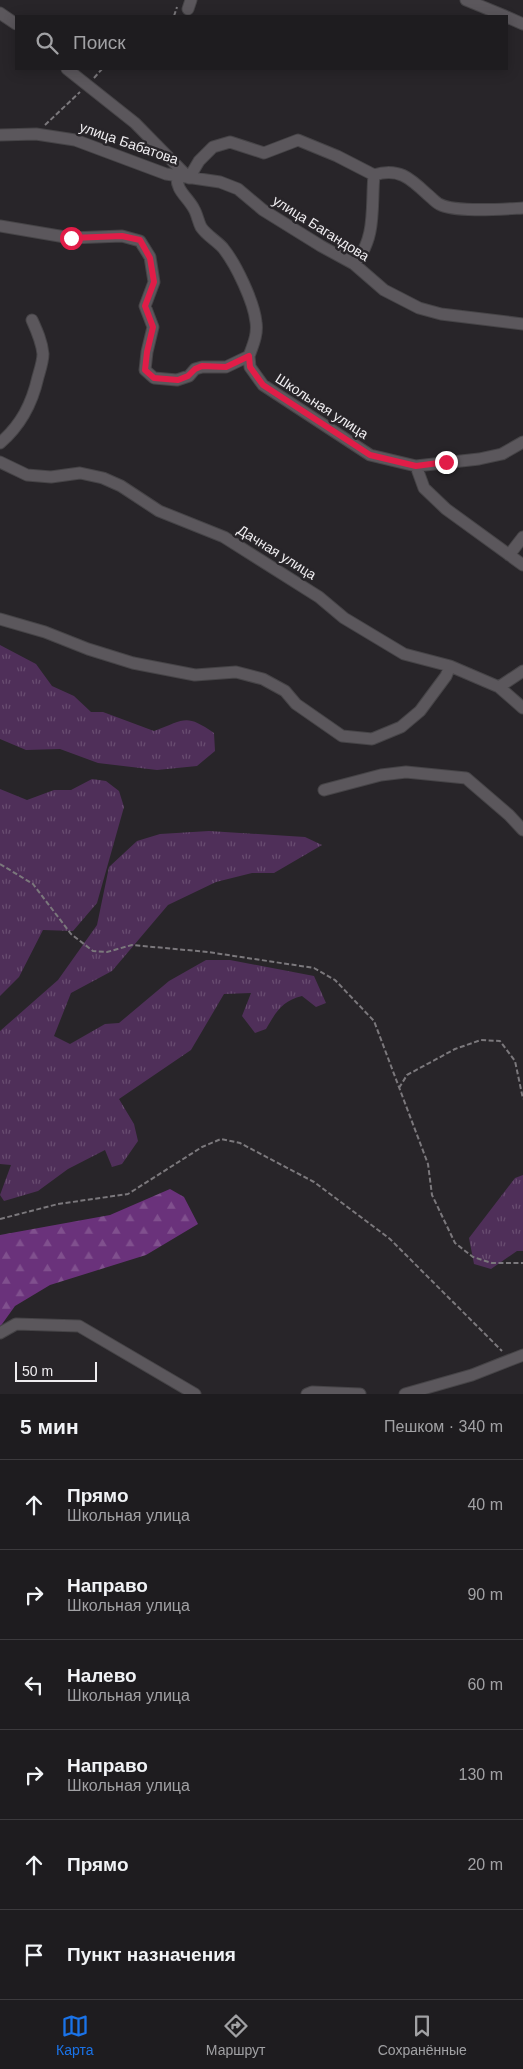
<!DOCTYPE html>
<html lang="ru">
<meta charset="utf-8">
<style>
:root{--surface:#1e1c1f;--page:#2b292c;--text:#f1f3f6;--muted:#a1a1a4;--line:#3c3a3d;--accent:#1a73e8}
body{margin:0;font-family:Arial,sans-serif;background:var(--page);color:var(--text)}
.scale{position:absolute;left:15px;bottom:12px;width:82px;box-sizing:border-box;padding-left:5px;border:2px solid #efedf0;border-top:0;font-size:14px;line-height:18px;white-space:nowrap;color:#efedf0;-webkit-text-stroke:4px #282529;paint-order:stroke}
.stop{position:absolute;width:15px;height:15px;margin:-11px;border:4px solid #e11d48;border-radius:50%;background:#fff}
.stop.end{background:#e11d48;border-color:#fff;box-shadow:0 1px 5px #0008}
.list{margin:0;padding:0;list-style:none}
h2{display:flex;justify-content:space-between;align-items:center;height:65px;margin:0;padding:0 20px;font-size:21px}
h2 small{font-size:16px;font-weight:400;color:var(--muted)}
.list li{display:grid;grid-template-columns:32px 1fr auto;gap:15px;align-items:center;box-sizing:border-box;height:90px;padding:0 20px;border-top:1px solid var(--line)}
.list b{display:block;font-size:19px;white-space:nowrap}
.list p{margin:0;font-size:16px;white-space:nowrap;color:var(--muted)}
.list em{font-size:16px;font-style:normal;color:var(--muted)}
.icon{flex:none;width:28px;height:28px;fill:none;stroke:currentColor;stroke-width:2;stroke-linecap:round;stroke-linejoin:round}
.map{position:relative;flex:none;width:523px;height:1394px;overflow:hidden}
.search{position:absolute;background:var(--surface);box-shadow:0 2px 12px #0003;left:15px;right:15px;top:15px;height:55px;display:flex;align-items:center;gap:12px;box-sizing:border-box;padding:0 18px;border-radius:0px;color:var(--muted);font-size:19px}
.sheet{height:605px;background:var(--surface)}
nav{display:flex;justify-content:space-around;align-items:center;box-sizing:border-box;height:70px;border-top:1px solid var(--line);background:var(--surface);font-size:14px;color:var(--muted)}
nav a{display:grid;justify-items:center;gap:2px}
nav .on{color:var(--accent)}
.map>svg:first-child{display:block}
.grass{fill:url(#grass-tufts)}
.forest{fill:url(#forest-firs)}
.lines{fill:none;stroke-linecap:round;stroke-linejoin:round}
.minor-casing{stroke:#464447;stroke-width:13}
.path{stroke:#7b787c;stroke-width:2;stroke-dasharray:5 2.5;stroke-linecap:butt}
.minor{stroke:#5b575c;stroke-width:11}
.route{stroke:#e11d48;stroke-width:6}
.labels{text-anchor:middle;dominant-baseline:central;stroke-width:5;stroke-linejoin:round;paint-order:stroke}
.street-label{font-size:14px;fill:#efedf0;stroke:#282529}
</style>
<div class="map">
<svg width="523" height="1394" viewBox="0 0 523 1394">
<defs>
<pattern id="grass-tufts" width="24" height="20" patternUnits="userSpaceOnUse" patternTransform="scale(1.25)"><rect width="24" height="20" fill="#4f2f59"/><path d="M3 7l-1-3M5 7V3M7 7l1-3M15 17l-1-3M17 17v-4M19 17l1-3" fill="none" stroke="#694d71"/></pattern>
<pattern id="forest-firs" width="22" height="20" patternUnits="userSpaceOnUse" patternTransform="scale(1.25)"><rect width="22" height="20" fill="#6a327b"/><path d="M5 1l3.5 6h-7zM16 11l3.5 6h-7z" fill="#80508e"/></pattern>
</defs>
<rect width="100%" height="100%" fill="#282529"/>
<!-- grass -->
<path class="grass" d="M 0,645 L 36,664 L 52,686 L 74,696 L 91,712 L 103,712 L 154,731 C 185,720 185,713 214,733 L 215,751 L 197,766 L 157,770 L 98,763 L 60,749 L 26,750 L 0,739 Z
M 92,779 L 106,781 L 119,791 L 124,807 L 97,903 L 73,931 L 43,930 L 19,977 L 0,996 L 0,789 L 27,800 L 54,790 L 71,790 Z
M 209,831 L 305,837 L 322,845 L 274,873 L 252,873 L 216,882 L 168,905 L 112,971 L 71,993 L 54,1036 L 70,1044 L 105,1024 L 119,1023 L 169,981 L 206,960 L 230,960 L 314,976 L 326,1003 L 316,1007 L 302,996 C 282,1001 276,1012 266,1029 L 255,1033 L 242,1016 L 251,993 L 224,994 L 191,1050 L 119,1099 L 134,1124 L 138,1141 L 122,1164 L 112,1167 L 105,1150 L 68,1169 L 38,1191 L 4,1201 L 0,1195 L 11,1165 L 0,1164 L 0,1031 L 58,980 L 97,925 L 109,867 L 137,841 L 160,834 Z
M 523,1175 L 523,1251 L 517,1251 L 491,1269 L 474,1264 L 469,1238 L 515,1178 Z"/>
<!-- forest -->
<path class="forest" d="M 170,1189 L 184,1197 L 198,1224 L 146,1255 L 50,1285 L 15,1306 L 0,1327 L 0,1235 L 110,1215 Z"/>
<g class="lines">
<defs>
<path id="minor" d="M 466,0 L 505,16
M 188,9 L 191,0
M 0,13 L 16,24
M 507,17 L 523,24
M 67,69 L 135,123 L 189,178
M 0,135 L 36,134 L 75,140 L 166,174 L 220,182 L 238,189 L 263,210 L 321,246 L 354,264 L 384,290 L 419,308 L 441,314 L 523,324
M 374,175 C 398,167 410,178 427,194 C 431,197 435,202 439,204 C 455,213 504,209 523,208
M 177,176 C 176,191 187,196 194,209 C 197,214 198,221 201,227 C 206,235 217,241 223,248 C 236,264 254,302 256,322 C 258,334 253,345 249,356
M 189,178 L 199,161 L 213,147 L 230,142 L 264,153 L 298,140 L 337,156 L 374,175
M 0,226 L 71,238 L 122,236 L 140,241 L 150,257 L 154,282 L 145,306 L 153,327 L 147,352 L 145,370 L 154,378 L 177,380 L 189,376 L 195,369 L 202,367 L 226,367 L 249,356 L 250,367 L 263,385 L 370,455 L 416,466 L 479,459 L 502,454 L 523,442
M 354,264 C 377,239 371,206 374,175
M 0,443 C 21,425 32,404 38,377 C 40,370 43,361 43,354 C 42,342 37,331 32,320
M 0,462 L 27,475 L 51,477 L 80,473 L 103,478 L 121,486 L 159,511 L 224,537 L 319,597 L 344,618 L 404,654 L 450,666 L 499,687 L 523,708
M 416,466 L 424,488 L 446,509 L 523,565
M 509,555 L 523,537
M 0,619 L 45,632 L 88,649 L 133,663 L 195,675 L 236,672 L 263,679 L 285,691 L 296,704 L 342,736 L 372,739 L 401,727 L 420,711 L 446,676 L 450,666
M 499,687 L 523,671
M 324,790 L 381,775 L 406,772 L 466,778 L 509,815 L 523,830
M 0,1333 L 16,1324 L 79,1326 L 195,1394
M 307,1394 L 312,1392 L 360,1394
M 405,1394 L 472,1375 L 523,1355"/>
</defs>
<!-- minor casing -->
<use href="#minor" class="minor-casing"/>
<!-- path -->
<path class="path" d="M 174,16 L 177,7
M 94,78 L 102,69
M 45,125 L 80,92
M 0,864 L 33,884 L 71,934 L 93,951 L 107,952 L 132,945 L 208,952 L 314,968 L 335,980 L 374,1021 L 428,1164 L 432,1195 L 455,1243 L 473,1257 L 492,1263 L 523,1263
M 399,1088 L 407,1075 L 455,1049 L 481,1040 L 500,1041 L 515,1061 L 523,1099
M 0,1219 L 58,1204 L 128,1194 L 202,1147 L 221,1139 L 240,1143 L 314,1182 L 390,1239 L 502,1351"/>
<!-- minor -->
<use href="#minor" class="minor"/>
</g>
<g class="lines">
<!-- route -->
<path class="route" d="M 71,238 L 122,236 L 140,240 L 150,258 L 154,282 L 145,306 L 153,327 L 147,352 L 145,370 L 154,378 L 178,380 L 188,376 L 195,369 L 202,366 L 226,367 L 249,356 L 250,367 L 263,385 L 370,455 L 416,466 L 446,462"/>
</g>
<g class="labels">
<!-- street labels -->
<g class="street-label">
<text transform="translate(129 143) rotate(19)">улица Бабатова</text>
<text transform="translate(321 228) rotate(32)">улица Багандова</text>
<text transform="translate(322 406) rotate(33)">Школьная улица</text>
<text transform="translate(277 552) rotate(32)">Дачная улица</text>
</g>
</g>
</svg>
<div class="scale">50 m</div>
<div class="stop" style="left:71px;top:238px"></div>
<div class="stop end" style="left:446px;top:462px"></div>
<div class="search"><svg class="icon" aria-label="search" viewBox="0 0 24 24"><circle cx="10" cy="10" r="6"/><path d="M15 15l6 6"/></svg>Поиск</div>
</div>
<section class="sheet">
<h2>5 мин<small>Пешком · 340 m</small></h2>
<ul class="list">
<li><svg class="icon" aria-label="ahead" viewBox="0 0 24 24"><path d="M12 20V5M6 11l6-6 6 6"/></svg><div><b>Прямо</b><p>Школьная улица</p></div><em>40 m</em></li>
<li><svg class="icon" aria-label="right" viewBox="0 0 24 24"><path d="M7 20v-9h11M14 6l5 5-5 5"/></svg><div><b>Направо</b><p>Школьная улица</p></div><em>90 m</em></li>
<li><svg class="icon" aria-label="left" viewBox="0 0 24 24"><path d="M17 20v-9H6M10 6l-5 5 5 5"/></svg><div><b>Налево</b><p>Школьная улица</p></div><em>60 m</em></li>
<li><svg class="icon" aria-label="right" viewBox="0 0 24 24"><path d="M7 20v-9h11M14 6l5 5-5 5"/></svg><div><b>Направо</b><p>Школьная улица</p></div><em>130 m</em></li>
<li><svg class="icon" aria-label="ahead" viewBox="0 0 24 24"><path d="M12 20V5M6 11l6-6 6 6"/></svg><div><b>Прямо</b></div><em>20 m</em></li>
<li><svg class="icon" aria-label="arrive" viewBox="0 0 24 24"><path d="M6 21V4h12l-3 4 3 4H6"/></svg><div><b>Пункт назначения</b></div></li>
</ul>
</section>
<nav>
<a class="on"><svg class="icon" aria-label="map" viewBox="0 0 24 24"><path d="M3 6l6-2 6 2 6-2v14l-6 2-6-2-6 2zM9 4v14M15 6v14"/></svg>Карта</a>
<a><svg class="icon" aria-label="directions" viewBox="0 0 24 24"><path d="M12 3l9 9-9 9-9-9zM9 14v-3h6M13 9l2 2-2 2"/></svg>Маршрут</a>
<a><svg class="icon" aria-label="saved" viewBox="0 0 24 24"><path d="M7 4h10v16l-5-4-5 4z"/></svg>Сохранённые</a>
</nav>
